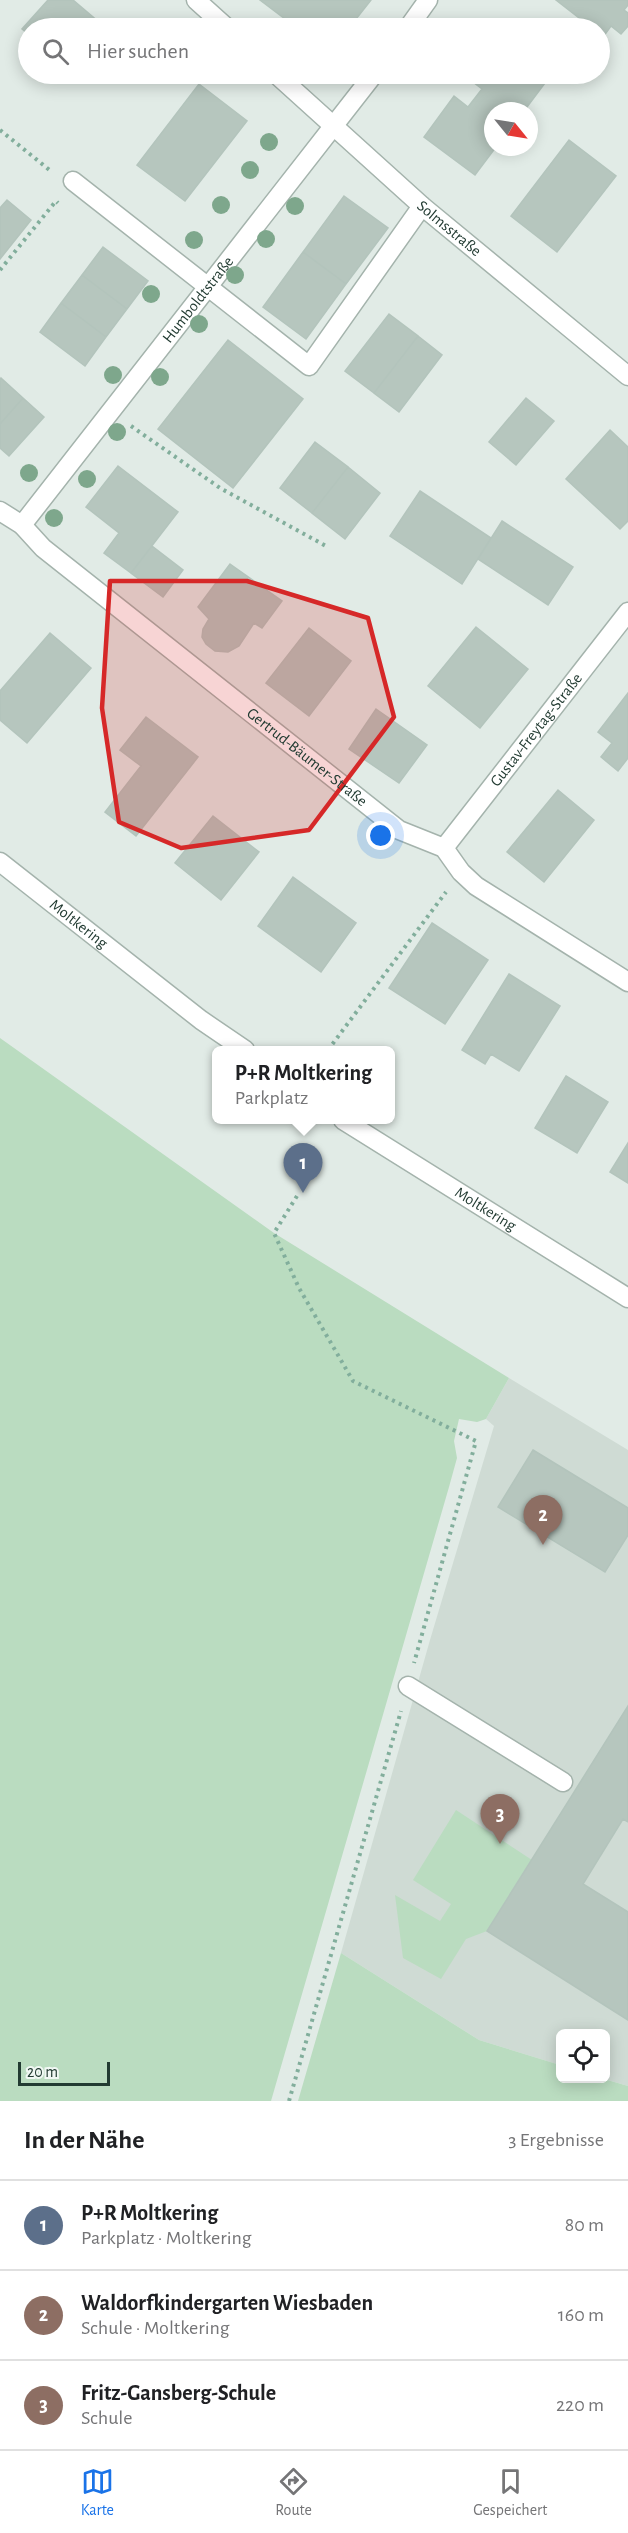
<!DOCTYPE html>
<html lang="de">
<meta charset="utf-8">
<style>
:root{--surface:#fff;--page:#f2f2f2;--text:#202124;--muted:#757577;--line:#e0e0e0;--accent:#1a73e8}
body{margin:0;font-family:"Alegreya Sans",sans-serif;background:var(--page);color:var(--text)}
.controls{position:absolute;right:18px;bottom:18px;display:grid;overflow:hidden;border-radius:9px;box-shadow:0 3px 15px #0003}
.controls button{width:54px;height:54px;display:grid;place-items:center;padding:0;border:0;border-bottom:2px solid var(--line);background:var(--surface);color:var(--text);font:30px sans-serif}
.compass{position:absolute;left:484px;top:102px;width:54px;height:54px;border-radius:50%;background:var(--surface);box-shadow:0 3px 15px #0003;rotate:120deg}
.scale{position:absolute;left:18px;bottom:15px;width:92px;box-sizing:border-box;padding-left:6px;border:3px solid #223b32;border-top:0;font-size:16px;line-height:21px;white-space:nowrap;color:#223b32;-webkit-text-stroke:4px #f1f8f4;paint-order:stroke}
.you{position:absolute;left:381px;top:836px;width:21px;height:21px;margin:-15px;border:4px solid #fff;border-radius:50%;background:#1a73e8;box-shadow:0 0 0 9px #1a73e833}
.badge{display:grid;place-items:center;width:39px;height:39px;border-radius:50%;background:var(--accent);color:#fff;font-size:20px;font-weight:700}
.pin{position:absolute;translate:-50% -50px;filter:drop-shadow(0 2px 3px #0008)}
.pin::after{content:'';position:absolute;top:32px;width:21px;height:18px;background:inherit;clip-path:polygon(0 0,100% 0,50% 100%)}
.popup{position:absolute;left:212px;top:1046px;width:183px;height:78px;box-sizing:border-box;display:grid;place-content:center;border-radius:9px;background:var(--surface);filter:drop-shadow(0 2px 4px #0005);font-size:20px;white-space:nowrap;color:var(--muted)}
.popup b{font-size:22px;color:var(--text)}
.popup::after{content:'';position:absolute;left:50%;top:100%;margin-left:-12px;border:12px solid transparent;border-top-color:var(--surface)}
.list{margin:0;padding:0;list-style:none}
h2{display:flex;justify-content:space-between;align-items:center;height:78px;margin:0;padding:0 24px;font-size:26px}
h2 small{font-size:20px;font-weight:400;color:var(--muted)}
.list li{display:grid;grid-template-columns:39px 1fr auto;gap:18px;align-items:center;box-sizing:border-box;height:90px;padding:0 24px;border-top:2px solid var(--line)}
.list b{display:block;font-size:22px;white-space:nowrap}
.list p{margin:0;font-size:20px;white-space:nowrap;color:var(--muted)}
.list em{font-size:20px;font-style:normal;color:var(--muted)}
.icon{flex:none;width:33px;height:33px;fill:none;stroke:currentColor;stroke-width:2;stroke-linecap:round;stroke-linejoin:round}
.map{position:relative;flex:none;width:628px;height:2101px;overflow:hidden}
.search{position:absolute;background:var(--surface);box-shadow:0 3px 15px #0003;left:18px;right:18px;top:18px;height:66px;display:flex;align-items:center;gap:15px;box-sizing:border-box;padding:0 21px;border-radius:33px;color:var(--muted);font-size:22px}
.sheet{height:348px;background:var(--surface)}
nav{display:flex;justify-content:space-around;align-items:center;box-sizing:border-box;height:84px;border-top:2px solid var(--line);background:var(--surface);font-size:16px;color:var(--muted)}
nav a{display:grid;justify-items:center;gap:3px}
nav .on{color:var(--accent)}
.map>svg:first-child{display:block}
.built{fill:#cfdbd4}
.green{fill:#badcc0}
.building{fill:#b6c6be;stroke:#b3c4bc;stroke-width:1.5}
.lines{fill:none;stroke-linecap:round;stroke-linejoin:round}
.service-casing{stroke:#a4b3ac;stroke-width:21}
.minor-casing{stroke:#a4b3ac;stroke-width:21}
.tertiary-casing{stroke:#a4b3ac;stroke-width:21}
.path{stroke:#82ae9c;stroke-width:4;stroke-dasharray:3 4.5;stroke-linecap:butt}
.service{stroke:#fff;stroke-width:18}
.minor{stroke:#fff;stroke-width:18}
.tertiary{stroke:#fff;stroke-width:18}
.tree{fill:#7ea78c}
.marked{fill:#d62828;fill-opacity:0.2;stroke:#d62828;stroke-width:4.5;stroke-linejoin:round}
.labels{text-anchor:middle;dominant-baseline:central;stroke-width:4.5;stroke-linejoin:round;paint-order:stroke}
.street-label{font-size:16px;fill:#223b32;stroke:#f1f8f4}
</style>
<div class="map">
<svg width="628" height="2101" viewBox="0 0 628 2101">
<rect width="100%" height="100%" fill="#e1ebe6"/>
<!-- built -->
<path class="built" d="M 509,1378 L 628,1450 L 628,2086 L 604,2079 L 606,2034 L 560,2034 L 560,2065 L 479,2040 L 341,1953 L 430,1640 L 494,1426 L 486,1419 Z"/>
<!-- green -->
<path class="green" d="M 0,1038 L 274,1233 L 509,1378 L 486,1419 L 477,1422 L 459,1419 L 454,1441 L 457,1458 L 449,1487 L 271,2101 L 0,2101 Z
M 456,1810 L 532,1860 L 487,1931 L 466,1939 L 441,1979 L 403,1958 L 395,1895 L 440,1921 L 451,1904 L 413,1880 Z
M 341,1953 L 479,2040 L 560,2065 L 560,2078 L 604,2079 L 628,2086 L 628,2101 L 298,2101 Z"/>
<!-- building -->
<path class="building" d="M 48,0 L 73,0 L 106,28 L 28,28 L 28,34 L 22,29 Z
M 260,0 L 371,0 L 349,28 L 297,28 Z
M 556,0 L 628,0 L 628,5 L 624,10 L 628,13 L 628,26 L 621,34 L 611,26 L 603,37 L 600,34 L 600,28 L 592,28 Z
M 471,74 L 551,75 L 524,111 L 493,111 L 493,147 L 496,147 L 475,175 L 424,137 L 454,96 L 468,107 L 482,89 L 468,78 Z
M 199,84 L 247,121 L 185,201 L 137,165 Z
M 569,140 L 616,176 L 557,252 L 511,216 Z
M 344,196 L 388,228 L 346,284 L 303,252 Z
M 7,200 L 31,220 L 0,259 L 0,208 Z
M 103,247 L 148,281 L 127,309 L 82,275 Z
M 303,252 L 346,284 L 306,339 L 263,307 Z
M 82,275 L 127,309 L 106,337 L 61,303 Z
M 61,303 L 106,337 L 85,366 L 40,332 Z
M 389,314 L 418,336 L 374,393 L 345,371 Z
M 418,336 L 442,355 L 399,412 L 374,393 Z
M 228,340 L 303,399 L 233,488 L 158,429 Z
M 1,378 L 23,398 L 0,424 L 0,380 Z
M 23,398 L 44,417 L 9,456 L 0,448 L 0,424 Z
M 526,398 L 554,421 L 516,465 L 489,442 Z
M 610,430 L 628,447 L 628,521 L 620,529 L 566,479 Z
M 315,442 L 348,467 L 312,513 L 280,488 Z
M 118,466 L 178,512 L 131,573 L 104,553 L 119,533 L 86,507 Z
M 348,467 L 380,493 L 345,539 L 312,513 Z
M 420,491 L 491,538 L 462,584 L 390,536 Z
M 502,521 L 573,567 L 548,605 L 478,559 Z
M 152,546 L 183,570 L 163,597 L 131,573 Z
M 230,564 L 282,601 L 262,628 L 254,623 L 239,646 L 228,652 L 215,651 L 206,644 L 202,637 L 203,629 L 209,619 L 198,607 Z
M 476,627 L 528,669 L 480,728 L 428,686 Z
M 309,628 L 351,661 L 309,716 L 266,683 Z
M 50,633 L 91,668 L 27,743 L 0,720 L 0,691 Z
M 628,693 L 628,758 L 618,771 L 601,757 L 612,743 L 598,732 Z
M 376,709 L 427,745 L 399,783 L 349,749 Z
M 146,717 L 198,757 L 136,836 L 105,812 L 141,766 L 120,750 Z
M 558,790 L 594,820 L 544,882 L 507,852 Z
M 213,816 L 259,852 L 221,900 L 175,863 Z
M 293,877 L 356,923 L 321,972 L 258,926 Z
M 432,923 L 488,960 L 445,1024 L 389,988 Z
M 509,974 L 560,1006 L 519,1071 L 491,1054 L 485,1064 L 462,1050 Z
M 566,1076 L 608,1102 L 577,1153 L 535,1128 Z
M 628,1143 L 628,1183 L 610,1172 Z
M 533,1450 L 628,1508 L 628,1535 L 605,1572 L 498,1507 Z
M 628,1706 L 628,1822 L 623,1819 L 583,1884 L 628,1912 L 628,2020 L 487,1931 Z"/>
<g class="lines">
<defs>
<path id="service" d="M 73,181 L 309,366 L 422,206
M 408,1686 L 563,1782"/>
<g id="minor">
<path d="M 196,0 L 227,28"/>
<path d="M 408,28 L 428,0"/>
<path id="s1" d="M 276,74 L 422,206 L 628,376"/>
<path id="s2" d="M 0,511 L 22,525 L 43,548 L 399,830 L 444,848 L 461,872 L 476,886 L 628,982"/>
<path id="s3" d="M 22,525 L 374,74"/>
<path id="s4" d="M 444,848 L 628,612"/>
</g>
<g id="tertiary">
<path id="s5" d="M 0,862 L 201,1020 L 245,1050"/>
<path id="s6" d="M 343,1120 L 628,1298"/>
</g>
</defs>
<!-- service casing -->
<use href="#service" class="service-casing"/>
<!-- minor casing -->
<use href="#minor" class="minor-casing"/>
<!-- tertiary casing -->
<use href="#tertiary" class="tertiary-casing"/>
<!-- path -->
<path class="path" d="M 0,130 L 52,172
M 0,270 L 56,201 L 58,203
M 131,426 L 220,488 L 326,546
M 328,1050 L 446,892
M 297,1196 L 274,1233 L 299,1288 L 353,1381 L 476,1441 L 414,1663
M 289,2101 L 401,1711"/>
<!-- service -->
<use href="#service" class="service"/>
<!-- minor -->
<use href="#minor" class="minor"/>
<!-- tertiary -->
<use href="#tertiary" class="tertiary"/>
</g>
<!-- trees -->
<g class="tree">
<circle cx="269" cy="142" r="9"/>
<circle cx="250" cy="170" r="9"/>
<circle cx="221" cy="205" r="9"/>
<circle cx="295" cy="206" r="9"/>
<circle cx="266" cy="239" r="9"/>
<circle cx="194" cy="240" r="9"/>
<circle cx="235" cy="275" r="9"/>
<circle cx="151" cy="294" r="9"/>
<circle cx="199" cy="324" r="9"/>
<circle cx="113" cy="375" r="9"/>
<circle cx="160" cy="377" r="9"/>
<circle cx="117" cy="432" r="9"/>
<circle cx="29" cy="473" r="9"/>
<circle cx="87" cy="479" r="9"/>
<circle cx="54" cy="518" r="9"/>
</g>
<!-- marked area -->
<path class="marked" d="M 110,581 L 247,581 L 368,618 L 394,717 L 309,830 L 181,848 L 119,822 L 102,708 Z"/>
<g class="labels">
<!-- street labels -->
<g class="street-label">
<text stroke="none"><textPath href="#s1" startOffset="232">Solmsstraße</textPath></text>
<text stroke="none"><textPath href="#s3" startOffset="286">Humboldtstraße</textPath></text>
<text stroke="none"><textPath href="#s4" startOffset="150">Gustav-Freytag-Straße</textPath></text>
<text stroke="none"><textPath href="#s2" startOffset="394">Gertrud-Bäumer-Straße</textPath></text>
<text stroke="none"><textPath href="#s5" startOffset="100">Moltkering</textPath></text>
<text stroke="none"><textPath href="#s6" startOffset="168">Moltkering</textPath></text>
</g>
</g>
</svg>
<div class="controls">
<button><svg class="icon" aria-label="locate" viewBox="0 0 24 24"><circle cx="12" cy="12" r="6"/><path d="M12 2v4M12 18v4M2 12h4M18 12h4"/></svg></button>
</div>
<svg class="compass" viewBox="-18 -18 36 36"><path d="M0-13l5 13h-10z" fill="#e53935"/><path d="M0 13l5-13h-10z" fill="#757577"/></svg>
<div class="scale">20 m</div>
<div class="you"></div>
<div class="pin badge" style="left:303px;top:1193px;background:#5c6f8a">1</div>
<div class="popup"><b>P+R Moltkering</b>Parkplatz</div>
<div class="pin badge" style="left:543px;top:1545px;background:#8d6e63">2</div>
<div class="pin badge" style="left:500px;top:1844px;background:#8d6e63">3</div>
<div class="search"><svg class="icon" aria-label="search" viewBox="0 0 24 24"><circle cx="10" cy="10" r="6"/><path d="M15 15l6 6"/></svg>Hier suchen</div>
</div>
<section class="sheet">
<h2>In der Nähe<small>3 Ergebnisse</small></h2>
<ul class="list">
<li><span class="badge" style="background:#5c6f8a">1</span><div><b>P+R Moltkering</b><p>Parkplatz · Moltkering</p></div><em>80 m</em></li>
<li><span class="badge" style="background:#8d6e63">2</span><div><b>Waldorfkindergarten Wiesbaden</b><p>Schule · Moltkering</p></div><em>160 m</em></li>
<li><span class="badge" style="background:#8d6e63">3</span><div><b>Fritz-Gansberg-Schule</b><p>Schule</p></div><em>220 m</em></li>
</ul>
</section>
<nav>
<a class="on"><svg class="icon" aria-label="map" viewBox="0 0 24 24"><path d="M3 6l6-2 6 2 6-2v14l-6 2-6-2-6 2zM9 4v14M15 6v14"/></svg>Karte</a>
<a><svg class="icon" aria-label="directions" viewBox="0 0 24 24"><path d="M12 3l9 9-9 9-9-9zM9 14v-3h6M13 9l2 2-2 2"/></svg>Route</a>
<a><svg class="icon" aria-label="saved" viewBox="0 0 24 24"><path d="M7 4h10v16l-5-4-5 4z"/></svg>Gespeichert</a>
</nav>
